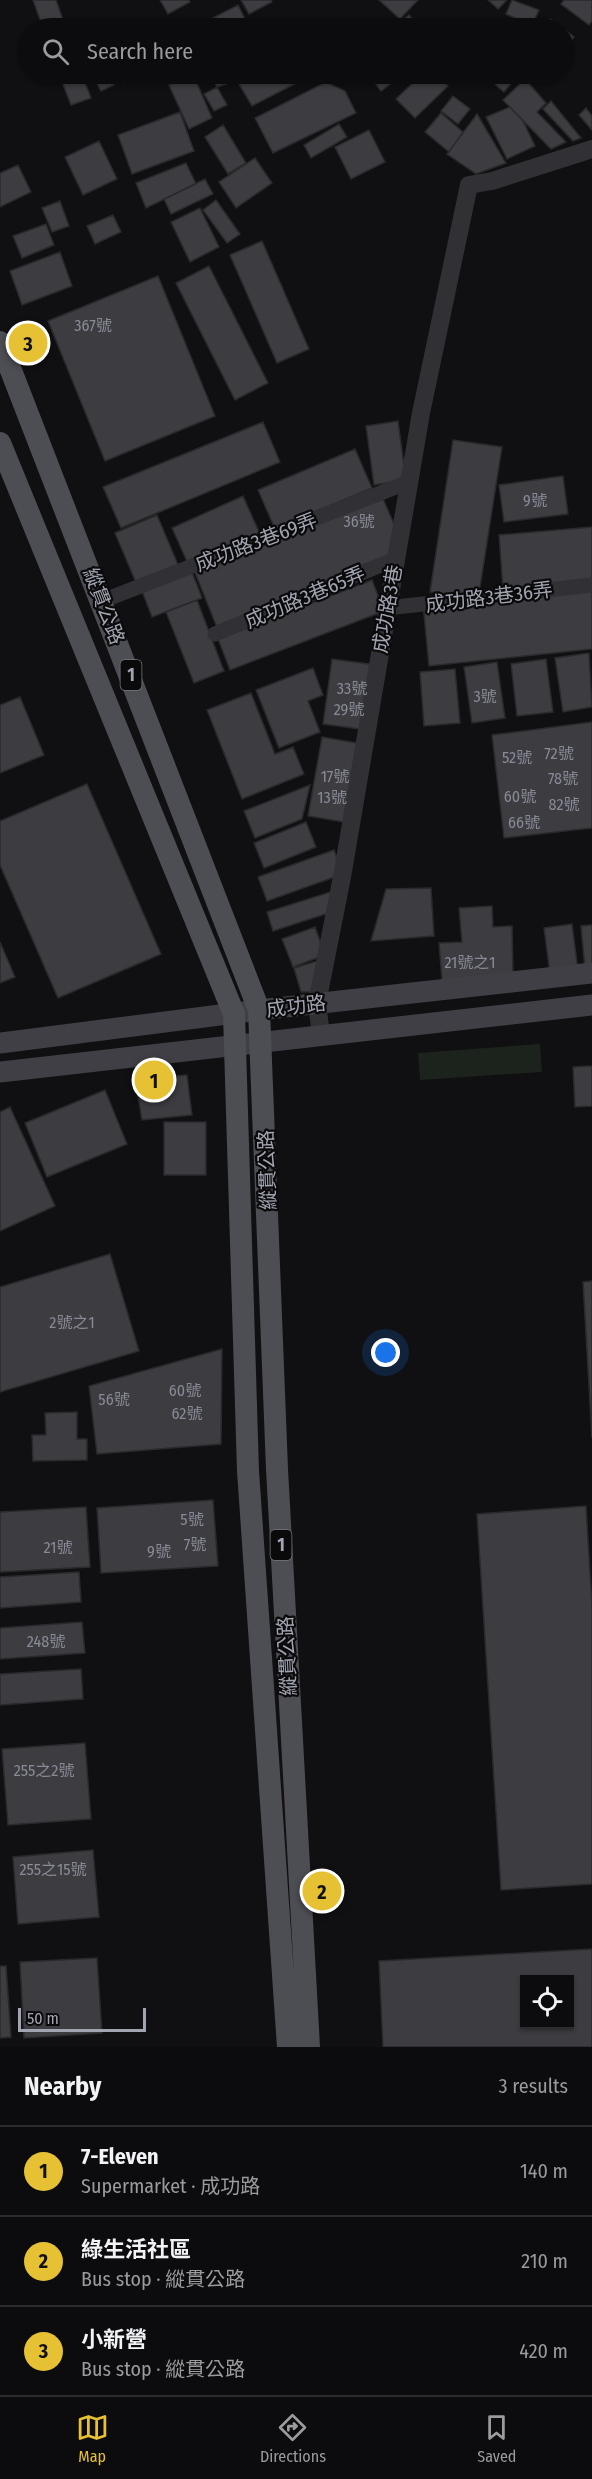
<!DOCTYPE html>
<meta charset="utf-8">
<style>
:root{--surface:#0c0b0d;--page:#151416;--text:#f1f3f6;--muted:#9a9b9d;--line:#2c2b2e;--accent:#e5c133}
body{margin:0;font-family:"Fira Sans Condensed","Noto Sans TC",sans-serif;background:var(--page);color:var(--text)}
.controls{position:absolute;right:18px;bottom:18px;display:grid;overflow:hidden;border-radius:0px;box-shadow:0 2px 4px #0004}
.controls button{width:54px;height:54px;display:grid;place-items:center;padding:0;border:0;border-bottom:2px solid var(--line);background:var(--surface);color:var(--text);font:30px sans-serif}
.scale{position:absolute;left:18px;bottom:15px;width:128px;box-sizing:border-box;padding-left:6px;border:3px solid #a1a4b1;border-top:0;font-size:16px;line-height:21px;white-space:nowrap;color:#a1a4b1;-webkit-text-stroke:4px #0b0a0b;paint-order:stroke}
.you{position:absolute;left:386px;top:1353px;width:21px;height:21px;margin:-15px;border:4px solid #fff;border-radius:50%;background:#1a73e8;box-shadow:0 0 0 9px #1a73e833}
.badge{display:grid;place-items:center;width:39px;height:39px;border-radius:50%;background:var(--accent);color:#111;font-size:20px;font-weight:700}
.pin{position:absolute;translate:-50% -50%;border:3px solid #fff;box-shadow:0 2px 6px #0006}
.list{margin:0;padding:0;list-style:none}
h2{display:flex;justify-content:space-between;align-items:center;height:78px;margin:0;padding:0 24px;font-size:26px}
h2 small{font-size:20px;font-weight:400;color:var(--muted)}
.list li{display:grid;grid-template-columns:39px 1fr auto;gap:18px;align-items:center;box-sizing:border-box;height:90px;padding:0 24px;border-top:2px solid var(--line)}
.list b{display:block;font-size:22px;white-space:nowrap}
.list p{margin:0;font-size:20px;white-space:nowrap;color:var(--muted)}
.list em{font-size:20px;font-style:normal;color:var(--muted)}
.icon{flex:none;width:33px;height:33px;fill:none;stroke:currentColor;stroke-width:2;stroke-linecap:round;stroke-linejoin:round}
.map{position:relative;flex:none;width:592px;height:2047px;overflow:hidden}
.search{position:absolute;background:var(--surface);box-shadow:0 2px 4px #0004;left:18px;right:18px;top:18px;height:66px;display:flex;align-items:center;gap:15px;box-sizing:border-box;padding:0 21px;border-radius:33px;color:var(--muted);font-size:22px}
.sheet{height:348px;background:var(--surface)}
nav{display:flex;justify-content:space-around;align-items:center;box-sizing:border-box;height:84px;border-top:2px solid var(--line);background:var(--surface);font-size:16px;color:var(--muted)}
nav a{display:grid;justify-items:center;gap:3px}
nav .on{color:var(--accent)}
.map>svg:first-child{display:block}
.green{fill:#1c231d}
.building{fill:#3c3c41;stroke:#2a292c;stroke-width:1.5;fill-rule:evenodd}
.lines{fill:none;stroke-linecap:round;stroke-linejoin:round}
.minor{stroke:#313135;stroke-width:15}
.tertiary{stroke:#313135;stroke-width:18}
.secondary{stroke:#3f3f45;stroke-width:21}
.primary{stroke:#4d4d54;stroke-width:22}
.labels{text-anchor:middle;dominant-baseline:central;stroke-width:4.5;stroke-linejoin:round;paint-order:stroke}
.number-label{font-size:16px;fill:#888a95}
.shield{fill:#0b0a0b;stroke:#74767f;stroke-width:1.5}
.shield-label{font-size:18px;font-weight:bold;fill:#a1a4b1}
.street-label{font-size:20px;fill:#a1a4b1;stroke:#0b0a0b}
</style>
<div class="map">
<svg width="592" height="2047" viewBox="0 0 592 2047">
<rect width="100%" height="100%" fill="#100f11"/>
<!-- green -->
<path class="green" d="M 540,1044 L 542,1072 L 420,1080 L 418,1053 Z"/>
<!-- building -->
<path class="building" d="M 33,0 L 56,0 L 66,28 L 43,28 Z
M 160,0 L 189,0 L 190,2 L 168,14 Z
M 241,0 L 271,0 L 272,2 L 249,14 Z
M 379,0 L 418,0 L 400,19 Z
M 488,0 L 507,0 L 498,9 Z
M 512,0 L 539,10 L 532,26 L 506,14 Z
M 564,0 L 592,0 L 592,21 L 589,25 L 561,4 Z
M 238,5 L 248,25 L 241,28 L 208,28 L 205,22 Z
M 409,15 L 420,28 L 397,28 L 395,26 Z
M 550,19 L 563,28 L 543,28 Z
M 108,21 L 111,28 L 95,28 Z
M 192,23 L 192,28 L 161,28 L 160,26 Z
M 564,29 L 574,37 L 566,48 L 564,46 Z
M 59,74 L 82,74 L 91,98 L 71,105 Z
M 92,74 L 108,74 L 114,85 L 101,91 Z
M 119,74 L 136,74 L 138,77 L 125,84 Z
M 193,74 L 212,118 L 189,129 L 169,85 Z
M 210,74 L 229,74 L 232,82 L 217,87 Z
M 233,74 L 308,74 L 310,76 L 252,106 Z
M 368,74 L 404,74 L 381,91 Z
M 422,74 L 436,74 L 448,86 L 415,118 L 396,99 Z
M 449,74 L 462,74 L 457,80 Z
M 483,74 L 519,74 L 504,92 Z
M 525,79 L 546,103 L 537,112 L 566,142 L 551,149 L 503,100 Z
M 326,82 L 345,91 L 356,113 L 273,153 L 255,118 Z
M 217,87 L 227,105 L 214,111 L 204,94 Z
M 453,96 L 470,109 L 458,124 L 441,111 Z
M 551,101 L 581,138 L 573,141 L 543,109 Z
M 510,107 L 523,121 L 535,146 L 507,159 L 486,117 Z
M 586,108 L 592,116 L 592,130 L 579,115 Z
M 180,112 L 194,151 L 132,174 L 118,135 Z
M 441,113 L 463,132 L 449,152 L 425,132 Z
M 477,114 L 506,163 L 476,174 L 447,154 Z
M 339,124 L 347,137 L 311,158 L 304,145 Z
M 223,125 L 246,163 L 228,174 L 205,137 Z
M 369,130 L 385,162 L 351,179 L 335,147 Z
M 99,141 L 117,179 L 83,195 L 65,157 Z
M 255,158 L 272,183 L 236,208 L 219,182 Z
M 186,163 L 196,184 L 146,208 L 136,183 Z
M 18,165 L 31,192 L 0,207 L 0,173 Z
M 205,179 L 213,194 L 171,214 L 164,199 Z
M 216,200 L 240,234 L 227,243 L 203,210 Z
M 60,201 L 69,226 L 52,232 L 42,208 Z
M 200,208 L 219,247 L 190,262 L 171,222 Z
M 113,215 L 121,232 L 95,244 L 87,226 Z
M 46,224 L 54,245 L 22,258 L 13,236 Z
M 262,241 L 309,349 L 277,363 L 230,255 Z
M 60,252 L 72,286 L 22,305 L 10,271 Z
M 209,266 L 268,383 L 235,400 L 176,283 Z
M 158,276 L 215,416 L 105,461 L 48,321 Z
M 398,421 L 406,480 L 374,485 L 366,426 Z
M 263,422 L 280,462 L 121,528 L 103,487 Z
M 453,440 L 502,447 L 478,600 L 430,592 Z
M 355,449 L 372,488 L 275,529 L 258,490 Z
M 563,476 L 568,514 L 504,522 L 499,485 Z
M 381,494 L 397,531 L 390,559 L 218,630 L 194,570 Z
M 243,496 L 260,534 L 189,566 L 172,528 Z
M 157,515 L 179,567 L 137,585 L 115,533 Z
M 592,527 L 592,581 L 503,589 L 499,535 Z
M 192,572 L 202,598 L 152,617 L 142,591 Z
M 372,580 L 384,611 L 230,670 L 218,639 Z
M 592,586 L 592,649 L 429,666 L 423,604 Z
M 197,600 L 224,671 L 194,683 L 166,612 Z
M 589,653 L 592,707 L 563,712 L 555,658 Z
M 332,659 L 376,665 L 367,730 L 323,724 Z
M 546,659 L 553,712 L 517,716 L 511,664 Z
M 497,662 L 505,718 L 472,723 L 464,667 Z
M 313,668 L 323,695 L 308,701 L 320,732 L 279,748 L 256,690 Z
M 455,669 L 460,723 L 424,726 L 420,672 Z
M 251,693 L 275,754 L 293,747 L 304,774 L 242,799 L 207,710 Z
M 20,697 L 44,755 L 0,773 L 0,705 Z
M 592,722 L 592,828 L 504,838 L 492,735 Z
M 322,737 L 363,744 L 349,823 L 308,816 Z
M 87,784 L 161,954 L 58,998 L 0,865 L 0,821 Z
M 310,785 L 302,819 L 255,838 L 244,811 Z
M 306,822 L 316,847 L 264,868 L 254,843 Z
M 334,850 L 343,874 L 267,901 L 258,877 Z
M 431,888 L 434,936 L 371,941 L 386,889 Z
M 340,889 L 335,911 L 273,931 L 267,912 Z
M 492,906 L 493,927 L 512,926 L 513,974 L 442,980 L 439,943 L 462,942 L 459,908 Z
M 572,924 L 578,970 L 550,974 L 544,928 Z
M 592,925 L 592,969 L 585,970 L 581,926 Z
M 315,927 L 325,955 L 293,967 L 282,939 Z
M 0,942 L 15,977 L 0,983 Z
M 324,959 L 314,992 L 301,992 L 294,968 Z
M 592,1066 L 592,1106 L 575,1107 L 573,1067 Z
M 187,1075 L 192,1115 L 142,1120 L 135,1079 Z
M 105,1090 L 127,1144 L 47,1177 L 25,1123 Z
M 10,1107 L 55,1206 L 0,1231 L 0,1112 Z
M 164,1122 L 206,1122 L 206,1175 L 164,1175 Z
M 110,1254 L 139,1351 L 0,1392 L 0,1287 Z
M 592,1281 L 592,1438 L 583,1282 Z
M 222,1349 L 221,1444 L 97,1454 L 89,1386 Z
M 77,1412 L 77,1439 L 87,1439 L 87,1460 L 33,1461 L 32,1435 L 46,1435 L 45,1413 Z
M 213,1500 L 218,1566 L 101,1573 L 97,1508 Z
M 586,1506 L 592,1605 L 592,1884 L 501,1890 L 477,1514 Z
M 86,1507 L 90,1567 L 0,1572 L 0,1512 Z
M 79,1572 L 81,1602 L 0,1608 L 0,1577 Z
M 82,1622 L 85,1653 L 0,1659 L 0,1628 Z
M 81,1669 L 83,1699 L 0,1705 L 0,1674 Z
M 85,1743 L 91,1819 L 8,1825 L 2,1749 Z
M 93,1850 L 99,1917 L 18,1924 L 13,1857 Z
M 592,1949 L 592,2047 L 383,2047 L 379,1961 ZM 524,1980 L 570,1980 L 570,2024 L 524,2024 Z
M 97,1958 L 102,2033 L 24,2038 L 20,1962 Z
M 0,1966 L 6,1966 L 11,2037 L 0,2038 Z"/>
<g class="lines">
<!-- minor -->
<path class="minor" d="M 102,601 L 409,482
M 387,608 L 592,585
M 215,634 L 395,559"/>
<!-- tertiary -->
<path class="tertiary" d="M 321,1035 L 317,1003 L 342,877 L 421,413 L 469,185 L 492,181 L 592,149"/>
<!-- secondary -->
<path class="secondary" d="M 0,1043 L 259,1010 L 592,973
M 0,1072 L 592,1005"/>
<!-- primary -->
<path class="primary" d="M 0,342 L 259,1010 L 277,1469 L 309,2047
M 0,443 L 234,1014 L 248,1471 L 288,2047"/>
</g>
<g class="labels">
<!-- number labels -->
<g class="number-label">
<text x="93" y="325">367號</text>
<text x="535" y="500">9號</text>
<text x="359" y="521">36號</text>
<text x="352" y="688">33號</text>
<text x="485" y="696">3號</text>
<text x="349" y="709">29號</text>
<text x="559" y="753">72號</text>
<text x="517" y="757">52號</text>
<text x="335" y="776">17號</text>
<text x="563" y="778">78號</text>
<text x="520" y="796">60號</text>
<text x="332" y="797">13號</text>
<text x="564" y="804">82號</text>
<text x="524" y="822">66號</text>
<text x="470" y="962">21號之1</text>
<text x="72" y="1322">2號之1</text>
<text x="185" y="1390">60號</text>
<text x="114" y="1399">56號</text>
<text x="187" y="1413">62號</text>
<text x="192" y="1519">5號</text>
<text x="195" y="1544">7號</text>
<text x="58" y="1547">21號</text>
<text x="159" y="1551">9號</text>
<text x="46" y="1641">248號</text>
<text x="44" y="1770">255之2號</text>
<text x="53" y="1869">255之15號</text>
</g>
<!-- shield labels -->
<g class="shield">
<rect x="120.5" y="660" width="21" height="30" rx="4.5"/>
<rect x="270.5" y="1530" width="21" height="30" rx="4.5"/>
</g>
<g class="shield-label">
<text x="131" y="675">1</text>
<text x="281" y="1545">1</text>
</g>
<!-- street labels -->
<g class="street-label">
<text transform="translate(256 542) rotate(-21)">成功路3巷69弄</text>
<text transform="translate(305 597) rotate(-23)">成功路3巷65弄</text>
<text transform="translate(489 597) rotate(-7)">成功路3巷36弄</text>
<text transform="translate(104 606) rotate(69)">縱貫公路</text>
<text transform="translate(387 609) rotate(-80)">成功路3巷</text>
<text transform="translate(296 1006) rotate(-7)">成功路</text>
<text transform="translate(267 1170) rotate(-92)">縱貫公路</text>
<text transform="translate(287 1656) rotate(-93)">縱貫公路</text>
</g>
</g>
</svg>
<div class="controls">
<button><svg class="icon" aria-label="locate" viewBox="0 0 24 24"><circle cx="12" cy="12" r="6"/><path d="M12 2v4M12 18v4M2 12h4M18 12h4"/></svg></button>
</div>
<div class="scale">50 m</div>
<div class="you"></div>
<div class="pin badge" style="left:154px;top:1080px">1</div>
<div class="pin badge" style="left:322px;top:1891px">2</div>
<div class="pin badge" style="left:28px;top:343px">3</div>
<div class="search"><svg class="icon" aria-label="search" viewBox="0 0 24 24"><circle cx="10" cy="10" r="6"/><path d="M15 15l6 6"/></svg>Search here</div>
</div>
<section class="sheet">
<h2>Nearby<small>3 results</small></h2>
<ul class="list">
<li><span class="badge">1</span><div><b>7-Eleven</b><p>Supermarket · 成功路</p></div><em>140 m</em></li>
<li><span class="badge">2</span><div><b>綠生活社區</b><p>Bus stop · 縱貫公路</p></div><em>210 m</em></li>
<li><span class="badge">3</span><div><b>小新營</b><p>Bus stop · 縱貫公路</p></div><em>420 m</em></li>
</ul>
</section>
<nav>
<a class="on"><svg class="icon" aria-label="map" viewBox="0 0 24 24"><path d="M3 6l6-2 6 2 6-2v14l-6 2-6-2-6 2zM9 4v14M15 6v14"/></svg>Map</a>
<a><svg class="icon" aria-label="directions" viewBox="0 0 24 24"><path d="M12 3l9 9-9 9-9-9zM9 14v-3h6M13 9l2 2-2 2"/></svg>Directions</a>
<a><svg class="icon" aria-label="saved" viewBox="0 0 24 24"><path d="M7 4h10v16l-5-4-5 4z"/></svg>Saved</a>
</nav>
